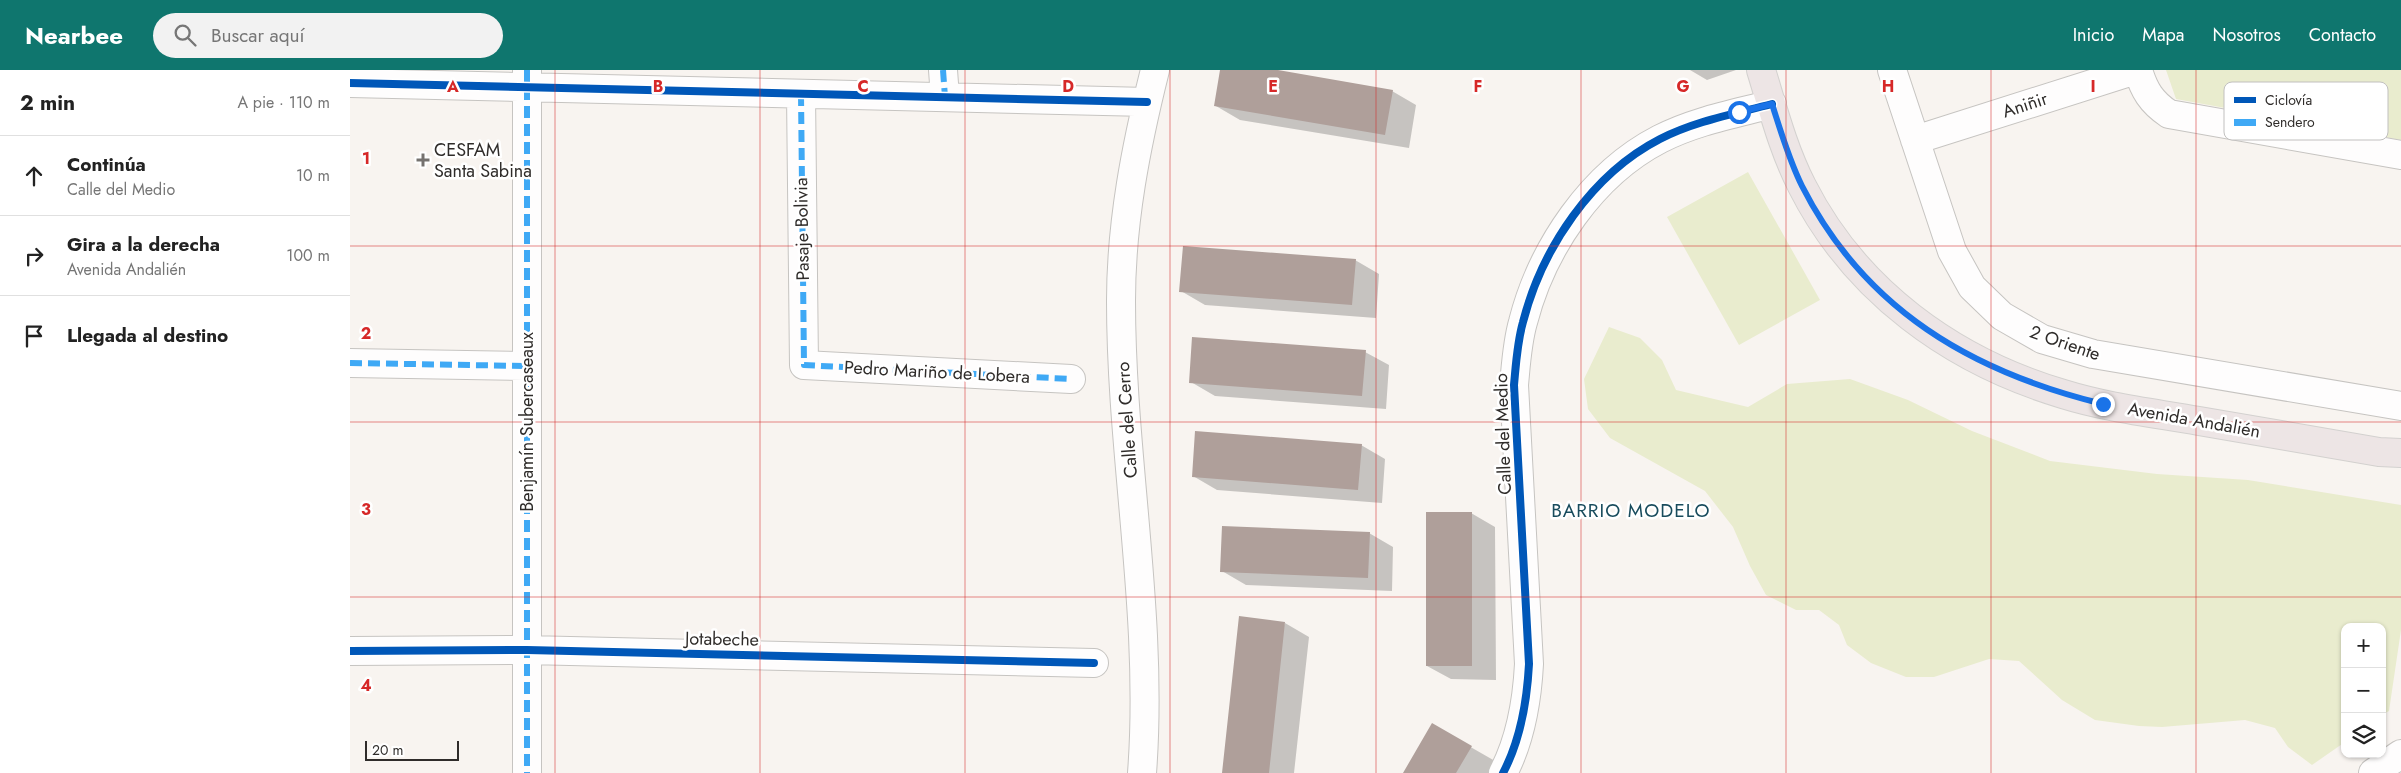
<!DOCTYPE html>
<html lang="es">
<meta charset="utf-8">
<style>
:root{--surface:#fff;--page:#f2f2f2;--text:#222;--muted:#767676;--line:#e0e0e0;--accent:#0f766e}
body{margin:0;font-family:Jost,sans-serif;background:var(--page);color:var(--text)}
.controls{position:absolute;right:15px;bottom:15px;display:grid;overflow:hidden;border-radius:10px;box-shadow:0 1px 4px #0004}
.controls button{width:45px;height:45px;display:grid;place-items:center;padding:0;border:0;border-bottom:1px solid var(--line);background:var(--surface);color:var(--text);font:25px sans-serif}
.scale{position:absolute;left:15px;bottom:12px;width:94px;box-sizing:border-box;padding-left:5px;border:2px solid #2f2c2a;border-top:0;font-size:14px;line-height:18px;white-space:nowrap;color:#2f2c2a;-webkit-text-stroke:4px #fff;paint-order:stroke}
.stop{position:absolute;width:15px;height:15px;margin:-11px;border:4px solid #1a73e8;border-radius:50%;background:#fff}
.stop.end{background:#1a73e8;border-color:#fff;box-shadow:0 1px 5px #0008}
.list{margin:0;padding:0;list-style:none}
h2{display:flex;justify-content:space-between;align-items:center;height:65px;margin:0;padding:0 20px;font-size:21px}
h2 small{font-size:16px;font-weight:400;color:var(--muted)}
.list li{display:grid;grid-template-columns:32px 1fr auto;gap:15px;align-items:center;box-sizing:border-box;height:80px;padding:0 20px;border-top:1px solid var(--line)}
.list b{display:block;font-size:19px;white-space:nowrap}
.list p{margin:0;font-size:16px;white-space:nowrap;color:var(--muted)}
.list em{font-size:16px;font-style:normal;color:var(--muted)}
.icon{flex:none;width:28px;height:28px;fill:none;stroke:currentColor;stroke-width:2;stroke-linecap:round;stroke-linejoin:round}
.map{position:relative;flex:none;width:2051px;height:703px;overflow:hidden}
header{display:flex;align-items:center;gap:30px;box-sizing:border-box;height:70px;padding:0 25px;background:var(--accent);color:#fff}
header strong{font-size:24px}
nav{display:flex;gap:28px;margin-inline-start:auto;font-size:18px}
.search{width:350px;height:45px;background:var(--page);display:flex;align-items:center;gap:12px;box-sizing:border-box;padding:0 18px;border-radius:28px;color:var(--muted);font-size:19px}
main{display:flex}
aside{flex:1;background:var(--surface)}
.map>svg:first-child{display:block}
.green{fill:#e9ecce}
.shadow{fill:#0003}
.building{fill:#af9f9a}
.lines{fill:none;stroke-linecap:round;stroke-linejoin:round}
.minor-casing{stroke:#c6c4c1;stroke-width:30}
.major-casing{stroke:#d3d1cf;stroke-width:30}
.minor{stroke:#fefdfd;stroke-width:28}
.major{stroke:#ede5e5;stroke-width:28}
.quiet{stroke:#3fa9f5;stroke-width:6;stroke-dasharray:12 6;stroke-linecap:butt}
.cycleway-casing{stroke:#fff;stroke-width:11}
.cycleway{stroke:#0057b8;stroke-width:8}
.route{stroke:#1a73e8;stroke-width:6}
.grid{fill:none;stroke:#d62828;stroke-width:1;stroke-opacity:0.55}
.poi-dot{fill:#75726f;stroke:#fff;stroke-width:2}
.labels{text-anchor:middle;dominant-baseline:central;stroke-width:5;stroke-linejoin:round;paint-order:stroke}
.street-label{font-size:18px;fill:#2f2c2a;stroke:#fff}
.poi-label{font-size:18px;fill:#2f2c2a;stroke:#fff;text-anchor:start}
.neighbourhood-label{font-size:19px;letter-spacing:1px;fill:#194c5d;stroke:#fff}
.key{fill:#fff;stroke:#c1c0bf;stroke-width:1}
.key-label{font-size:14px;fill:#2f2c2a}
.grid-label{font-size:16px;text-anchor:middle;font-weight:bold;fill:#d62828;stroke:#fff;stroke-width:5;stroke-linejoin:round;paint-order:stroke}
</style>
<header>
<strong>Nearbee</strong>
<div class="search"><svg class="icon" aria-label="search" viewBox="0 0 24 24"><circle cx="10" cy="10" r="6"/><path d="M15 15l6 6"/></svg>Buscar aquí</div>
<nav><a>Inicio</a><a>Mapa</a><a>Nosotros</a><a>Contacto</a></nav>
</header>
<main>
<aside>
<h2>2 min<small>A pie · 110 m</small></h2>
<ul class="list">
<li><svg class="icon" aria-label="ahead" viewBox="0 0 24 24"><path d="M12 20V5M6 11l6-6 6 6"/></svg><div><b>Continúa</b><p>Calle del Medio</p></div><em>10 m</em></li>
<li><svg class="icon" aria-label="right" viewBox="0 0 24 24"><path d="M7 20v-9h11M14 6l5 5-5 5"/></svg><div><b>Gira a la derecha</b><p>Avenida Andalién</p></div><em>100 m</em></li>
<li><svg class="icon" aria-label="arrive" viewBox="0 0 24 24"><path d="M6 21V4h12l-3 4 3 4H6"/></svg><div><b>Llegada al destino</b></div></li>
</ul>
</aside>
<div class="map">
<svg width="2051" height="703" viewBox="0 0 2051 703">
<rect width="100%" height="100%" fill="#f8f4f0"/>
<!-- green -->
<path class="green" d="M 1816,0 L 2051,0 L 2051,70 L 1826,29 Z
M 1398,102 L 1470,230 L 1389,275 L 1317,147 Z
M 1259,257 L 1290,268 L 1312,290 L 1326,320 L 1398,337 L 1437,314 L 1500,309 L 1558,330 L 1622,361 L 1700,391 L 1807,404 L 1898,410 L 2051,435 L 2051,560 L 2039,641 L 2032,645 L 2032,557 L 1995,557 L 1995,672 L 1962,695 L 1938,677 L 1925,658 L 1895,650 L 1812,657 L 1789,656 L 1745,650 L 1712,630 L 1669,591 L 1639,589 L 1584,607 L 1556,607 L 1521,593 L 1497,575 L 1489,555 L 1469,540 L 1446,540 L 1416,525 L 1400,496 L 1383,457 L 1355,421 L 1260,368 L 1238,339 L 1234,309 Z"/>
<!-- shadow -->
<path class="shadow" d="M 872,0 L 921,0 L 1042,21 L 1066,35 L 1059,78 L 890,50 L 866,36 Z
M 1340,0 L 1386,0 L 1357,10 Z
M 1005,190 L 1029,204 L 1026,248 L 855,235 L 831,221 Z
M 1015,282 L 1039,295 L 1036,339 L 865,326 L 841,312 Z
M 1011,375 L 1035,389 L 1032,433 L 867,420 L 843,406 Z
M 1121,443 L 1145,457 L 1146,610 L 1101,609 L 1077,596 Z
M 1019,463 L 1043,477 L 1042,521 L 896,515 L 872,501 Z
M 935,553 L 959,567 L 944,703 L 874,703 Z
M 1082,655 L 1145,691 L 1138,703 L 1054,703 Z"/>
<!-- building -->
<path class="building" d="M 870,0 L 928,0 L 1043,20 L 1035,65 L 864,36 Z
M 833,176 L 1006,189 L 1002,235 L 829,222 Z
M 842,267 L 1016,280 L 1012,326 L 839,313 Z
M 845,361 L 1012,374 L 1008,420 L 842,407 Z
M 1076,442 L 1122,442 L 1122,596 L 1076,596 Z
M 872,456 L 1020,462 L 1018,508 L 870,502 Z
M 889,546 L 935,552 L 919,703 L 872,703 Z
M 1082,653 L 1122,676 L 1106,703 L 1053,703 Z"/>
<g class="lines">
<defs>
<path id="minor" d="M 177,0 L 177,703
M 593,0 L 595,27
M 1542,0 L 1602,181 L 1622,217 L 1652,246 L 1692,269 L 1743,284 L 2051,336
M 1788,0 C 1794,20 1801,32 1819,44 L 2051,85
M 0,13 L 797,32
M 451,24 L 454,295 L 721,309
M 1565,70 L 1786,0
M 0,293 L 177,296
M 0,581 L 177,580 L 744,593
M 792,703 C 804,545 771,389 771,231 C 771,152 786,76 805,0
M 1153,703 C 1171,669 1177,632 1179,594 L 1164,315 C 1166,294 1167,273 1173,252 C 1192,178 1242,104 1310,69 C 1345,51 1384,44 1422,34
M 2023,703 L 2051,684"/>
<path id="major" d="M 1411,0 C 1423,39 1433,79 1452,116 C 1505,221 1602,291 1713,324 C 1758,338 1804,343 1849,351 C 1909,361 1969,372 2029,382 L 2051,383"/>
</defs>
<!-- minor casing -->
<use href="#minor" class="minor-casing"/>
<!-- major casing -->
<use href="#major" class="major-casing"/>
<!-- minor -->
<use href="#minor" class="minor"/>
<!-- major -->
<use href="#major" class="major"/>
<!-- quiet -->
<path class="quiet" d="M 177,0 L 177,703
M 593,0 L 595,27
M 451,24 L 454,295 L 721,309
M 0,293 L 177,296"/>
<defs>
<path id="cycleway" d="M 0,13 L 797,32
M 0,581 L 177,580 L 744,593
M 1153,703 C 1171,669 1177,632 1179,594 L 1164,315 C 1166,294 1167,273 1173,252 C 1192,178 1242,104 1310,69 C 1345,51 1384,44 1422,34"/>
</defs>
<!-- cycleway casing -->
<use href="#cycleway" class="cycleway-casing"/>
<!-- cycleway -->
<use href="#cycleway" class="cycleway"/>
</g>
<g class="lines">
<!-- route -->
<path class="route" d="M 1389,42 L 1422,34 C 1431,62 1439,90 1452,116 C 1515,240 1622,302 1753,334"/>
</g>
<!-- grid -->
<path class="grid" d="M 205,0 L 205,703M 410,0 L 410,703M 615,0 L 615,703M 820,0 L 820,703M 1026,0 L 1026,703M 1231,0 L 1231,703M 1436,0 L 1436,703M 1641,0 L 1641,703M 1846,0 L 1846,703M 0,176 L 2051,176M 0,352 L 2051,352M 0,527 L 2051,527"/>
<!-- markers -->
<path class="poi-dot" d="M70.5 82.5h5v5h5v5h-5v5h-5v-5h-5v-5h5z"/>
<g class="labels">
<!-- street labels -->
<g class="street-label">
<text transform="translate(1675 35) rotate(-18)">Aniñir</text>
<text transform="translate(452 159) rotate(-91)">Pasaje Bolivia</text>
<text transform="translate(1715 273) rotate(19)">2 Oriente</text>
<text transform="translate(587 302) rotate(3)">Pedro Mariño de Lobera</text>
<text transform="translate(777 350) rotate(-94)">Calle del Cerro</text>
<text transform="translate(1844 350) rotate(10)">Avenida Andalién</text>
<text transform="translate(177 352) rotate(-90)">Benjamín Subercaseaux</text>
<text transform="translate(1153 364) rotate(-92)">Calle del Medio</text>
<text transform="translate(372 569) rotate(1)">Jotabeche</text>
</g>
<!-- poi labels -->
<g class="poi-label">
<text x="84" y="80">CESFAM<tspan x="84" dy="21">Santa Sabina</tspan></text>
</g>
<!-- neighbourhood labels -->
<g class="neighbourhood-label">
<text x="1281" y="440">BARRIO MODELO</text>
</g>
</g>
<!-- legend -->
<rect x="1874" y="12" width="164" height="58" rx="8" class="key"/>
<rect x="1884" y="27" width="22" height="6" fill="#0057b8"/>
<rect x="1884" y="49" width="22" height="7" fill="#3fa9f5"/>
<g class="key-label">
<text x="1915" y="35">Ciclovía</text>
<text x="1915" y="57">Sendero</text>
</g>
<g class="grid-label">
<text x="103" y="22">A</text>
<text x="308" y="22">B</text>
<text x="513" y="22">C</text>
<text x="718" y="22">D</text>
<text x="923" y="22">E</text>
<text x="1128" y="22">F</text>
<text x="1333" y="22">G</text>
<text x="1538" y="22">H</text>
<text x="1743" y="22">I</text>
<text x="16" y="94">1</text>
<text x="16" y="269">2</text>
<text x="16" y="445">3</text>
<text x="16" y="621">4</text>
</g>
</svg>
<div class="controls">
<button>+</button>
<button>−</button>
<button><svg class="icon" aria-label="layers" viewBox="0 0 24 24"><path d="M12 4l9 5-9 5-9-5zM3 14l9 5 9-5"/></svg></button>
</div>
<div class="scale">20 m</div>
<div class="stop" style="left:1389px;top:42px"></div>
<div class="stop end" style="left:1753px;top:334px"></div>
</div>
</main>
